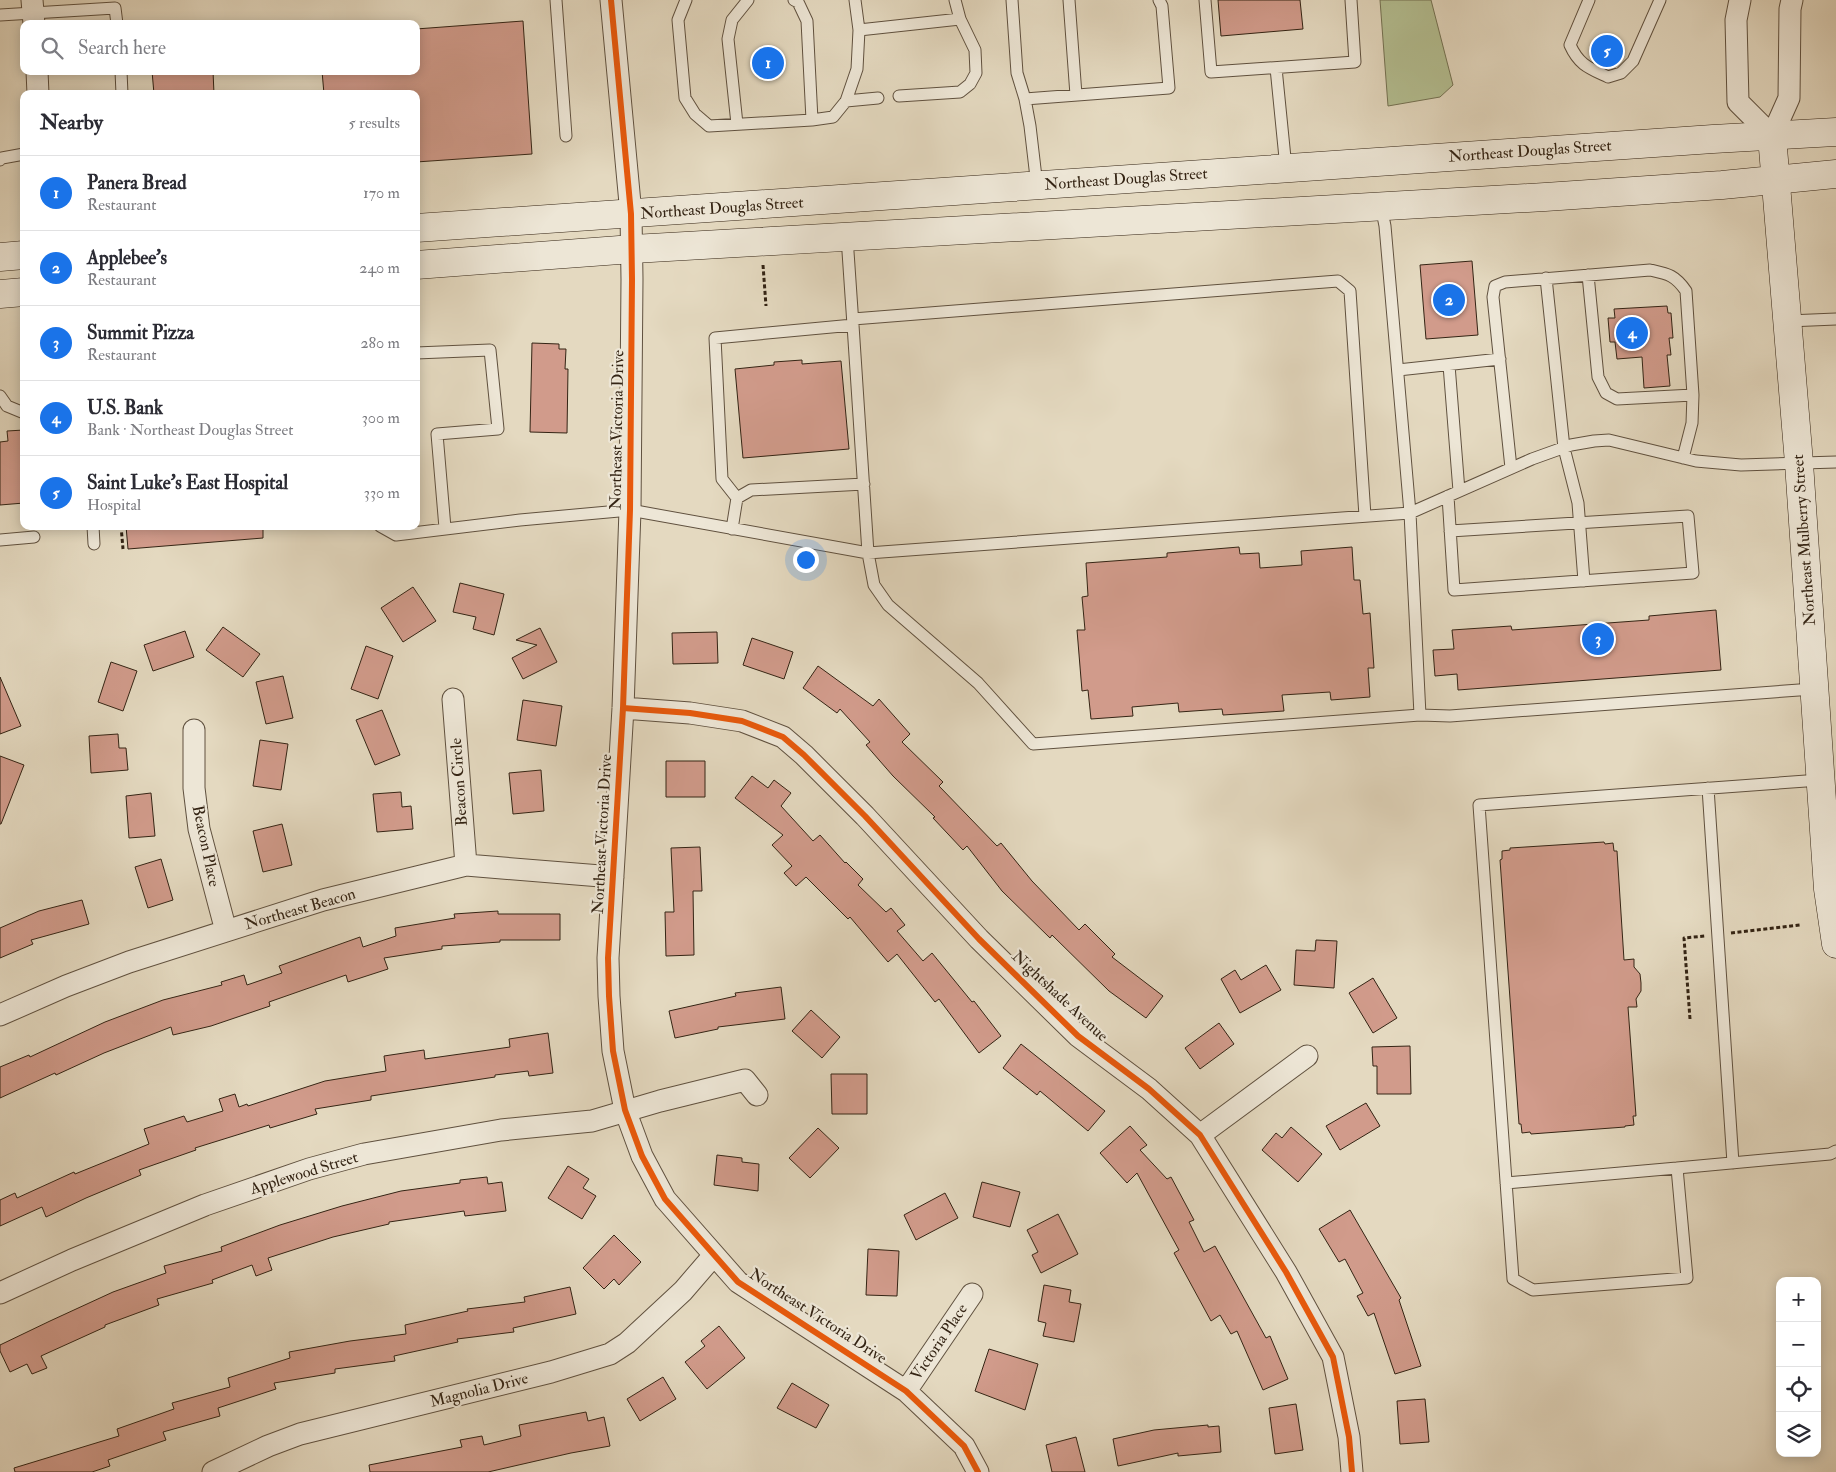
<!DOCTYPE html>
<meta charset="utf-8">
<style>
:root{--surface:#fff;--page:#f7f7f7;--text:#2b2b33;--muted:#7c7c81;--line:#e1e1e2;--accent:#1a73e8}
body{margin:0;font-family:"IM FELL Double Pica",serif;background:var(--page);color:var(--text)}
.controls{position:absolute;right:15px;bottom:15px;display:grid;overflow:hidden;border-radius:10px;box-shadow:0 2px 12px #0003}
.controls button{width:45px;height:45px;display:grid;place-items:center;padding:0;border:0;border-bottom:1px solid var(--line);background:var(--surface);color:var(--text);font:25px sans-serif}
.you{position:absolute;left:805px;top:559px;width:18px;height:18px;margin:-12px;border:4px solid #fff;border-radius:50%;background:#1a73e8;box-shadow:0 0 0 8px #1a73e833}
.badge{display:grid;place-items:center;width:32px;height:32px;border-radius:50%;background:var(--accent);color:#fff;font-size:16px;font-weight:700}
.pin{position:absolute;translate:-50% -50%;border:2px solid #fff;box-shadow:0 1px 5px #0006}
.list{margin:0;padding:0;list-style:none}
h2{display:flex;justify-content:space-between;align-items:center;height:65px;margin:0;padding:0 20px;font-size:21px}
h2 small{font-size:16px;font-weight:400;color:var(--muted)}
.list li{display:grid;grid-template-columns:32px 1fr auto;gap:15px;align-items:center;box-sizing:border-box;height:75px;padding:0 20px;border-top:1px solid var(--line)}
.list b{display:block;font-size:19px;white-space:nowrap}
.list p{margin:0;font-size:16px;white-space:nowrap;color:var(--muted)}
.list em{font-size:16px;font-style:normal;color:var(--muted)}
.icon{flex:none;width:28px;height:28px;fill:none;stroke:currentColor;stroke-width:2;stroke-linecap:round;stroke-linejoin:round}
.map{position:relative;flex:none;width:1836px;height:1472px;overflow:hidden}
.search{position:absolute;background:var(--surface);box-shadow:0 2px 12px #0003;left:20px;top:20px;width:400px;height:55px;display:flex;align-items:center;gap:12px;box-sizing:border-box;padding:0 18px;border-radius:10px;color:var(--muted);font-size:19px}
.panel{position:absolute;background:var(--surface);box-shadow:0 2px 12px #0003;left:20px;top:90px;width:400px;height:440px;border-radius:10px}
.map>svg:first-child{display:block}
.green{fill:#b4bf92;stroke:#747253}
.building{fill:#d19b8b;stroke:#342414}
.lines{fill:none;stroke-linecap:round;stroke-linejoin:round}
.lane-casing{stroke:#60513f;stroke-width:13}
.street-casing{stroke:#60513f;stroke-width:23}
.secondary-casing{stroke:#342414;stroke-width:29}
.path{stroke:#342414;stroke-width:3;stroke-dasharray:4 2.5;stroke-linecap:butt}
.lane{stroke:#ede6d6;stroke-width:11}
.street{stroke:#ede6d6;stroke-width:21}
.secondary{stroke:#ede6d6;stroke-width:28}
.cycleway-casing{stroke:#ede6d6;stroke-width:9}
.cycleway{stroke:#e8590c;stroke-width:6}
.labels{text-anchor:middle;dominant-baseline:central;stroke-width:4.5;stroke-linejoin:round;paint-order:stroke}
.street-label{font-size:16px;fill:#342414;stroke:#ede6d6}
</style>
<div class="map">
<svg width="1836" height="1472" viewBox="0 0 1836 1472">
<rect width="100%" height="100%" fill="#e4d9c0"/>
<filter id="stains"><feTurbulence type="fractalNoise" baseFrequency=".004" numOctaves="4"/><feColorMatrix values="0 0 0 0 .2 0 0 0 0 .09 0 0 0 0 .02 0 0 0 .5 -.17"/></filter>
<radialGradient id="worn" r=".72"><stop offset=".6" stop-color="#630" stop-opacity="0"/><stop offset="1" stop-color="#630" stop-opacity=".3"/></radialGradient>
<!-- green -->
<path class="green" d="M 1380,0 L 1431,0 L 1453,85 L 1440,97 L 1388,106 Z"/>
<!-- building -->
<path class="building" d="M 1218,0 L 1300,0 L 1303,29 L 1221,36 Z
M 523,21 L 532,154 L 416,162 L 416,94 L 324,94 L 322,71 L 416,71 L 416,29 Z
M 152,71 L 213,71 L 214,94 L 154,94 Z
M 1472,261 L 1478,335 L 1426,339 L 1420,265 Z
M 1667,306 L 1668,313 L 1671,313 L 1673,338 L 1669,338 L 1671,355 L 1667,355 L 1670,386 L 1644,388 L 1642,357 L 1617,359 L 1615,342 L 1610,342 L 1608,318 L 1615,318 L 1614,309 Z
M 532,343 L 559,344 L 559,349 L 566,349 L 565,369 L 568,369 L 567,433 L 530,432 Z
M 802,360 L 802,364 L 841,361 L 849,449 L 743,458 L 735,369 L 774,365 L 774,362 Z
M 24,430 L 24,503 L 0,505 L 0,442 L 8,441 L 7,431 Z
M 126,526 L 263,526 L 263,538 L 128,549 Z
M 1239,547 L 1240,554 L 1259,553 L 1260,568 L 1302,565 L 1301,551 L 1352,547 L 1354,580 L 1360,580 L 1363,614 L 1370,613 L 1374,668 L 1368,668 L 1370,697 L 1331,700 L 1330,692 L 1282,695 L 1284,711 L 1223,715 L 1222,709 L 1179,712 L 1178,703 L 1132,707 L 1133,716 L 1091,719 L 1088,690 L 1082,691 L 1077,630 L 1085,630 L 1082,597 L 1088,596 L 1086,563 L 1167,557 L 1167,553 Z
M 460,583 L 504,594 L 494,635 L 473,629 L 476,617 L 453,612 Z
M 413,587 L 436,621 L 403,642 L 381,608 Z
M 1716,610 L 1721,670 L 1458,690 L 1457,674 L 1435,676 L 1433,650 L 1454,649 L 1452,630 L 1511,626 L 1512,630 L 1649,620 L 1649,616 Z
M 223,627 L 260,654 L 243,677 L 206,650 Z
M 540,628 L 557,662 L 523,679 L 512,658 L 537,645 L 516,640 Z
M 185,631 L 194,657 L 153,671 L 144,645 Z
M 717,632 L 718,663 L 673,664 L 672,633 Z
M 752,638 L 793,652 L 784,679 L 743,665 Z
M 366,646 L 393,656 L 378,699 L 351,689 Z
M 111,662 L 137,671 L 123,711 L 98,702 Z
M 818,666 L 873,706 L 879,699 L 910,734 L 902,742 L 943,782 L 939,786 L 997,846 L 1001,843 L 1032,881 L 1079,930 L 1085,924 L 1115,954 L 1112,957 L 1163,996 L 1146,1018 L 1109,991 L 1052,935 L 1050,938 L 1002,891 L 967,846 L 963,850 L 933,818 L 935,817 L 893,776 L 866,745 L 870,742 L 840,709 L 837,713 L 803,688 Z
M 283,676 L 293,718 L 266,724 L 256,682 Z
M 0,677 L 21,726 L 0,734 Z
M 523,700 L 562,706 L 556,746 L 517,740 Z
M 382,710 L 400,755 L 375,765 L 356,720 Z
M 118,734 L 119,748 L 126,748 L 128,770 L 91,773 L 89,736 Z
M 260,740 L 288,744 L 281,790 L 253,786 Z
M 0,756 L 24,765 L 1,824 L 0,824 Z
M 666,761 L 705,761 L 705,797 L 666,797 Z
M 541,770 L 544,811 L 513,814 L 509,773 Z
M 752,776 L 768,788 L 774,780 L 791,793 L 781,806 L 813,841 L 820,835 L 845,863 L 846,862 L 863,879 L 858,885 L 886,912 L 891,908 L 905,925 L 897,931 L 923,961 L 932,953 L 972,1002 L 974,1001 L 1001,1036 L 979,1053 L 939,999 L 935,1002 L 897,954 L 888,962 L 850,917 L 848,919 L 806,877 L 796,886 L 784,873 L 792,866 L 772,845 L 783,835 L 735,798 Z
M 401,792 L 402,807 L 411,806 L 413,829 L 377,832 L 373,794 Z
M 151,793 L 155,836 L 129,838 L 126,796 Z
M 282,824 L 292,865 L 263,872 L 253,831 Z
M 1604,842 L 1605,844 L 1613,843 L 1614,851 L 1617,851 L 1624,960 L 1634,959 L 1634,967 L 1640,974 L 1641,983 L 1641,991 L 1636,999 L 1637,1007 L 1628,1007 L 1636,1116 L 1633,1116 L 1634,1125 L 1625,1126 L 1625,1127 L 1531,1134 L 1530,1132 L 1522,1133 L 1521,1124 L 1519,1124 L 1500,860 L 1502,859 L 1502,851 L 1510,850 L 1510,848 Z
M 700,847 L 702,891 L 693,891 L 694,955 L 666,956 L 665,912 L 674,912 L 671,848 Z
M 161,859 L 173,900 L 148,908 L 135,867 Z
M 82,900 L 89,924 L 31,940 L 33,944 L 0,958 L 0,928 L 39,911 Z
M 498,911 L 498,914 L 560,914 L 560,940 L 500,940 L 500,942 L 442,946 L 442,949 L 384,958 L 388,969 L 348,982 L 346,975 L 269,1002 L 270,1006 L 211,1026 L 173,1035 L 171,1027 L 104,1053 L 56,1075 L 55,1073 L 0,1098 L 0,1067 L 29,1055 L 30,1057 L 105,1022 L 163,1000 L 222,985 L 221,982 L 244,975 L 247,985 L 282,973 L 279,966 L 360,937 L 363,947 L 396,936 L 395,928 L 455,918 L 454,914 Z
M 1316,940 L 1337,941 L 1334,988 L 1294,985 L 1296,950 L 1315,951 Z
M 1266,965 L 1281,990 L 1240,1013 L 1221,979 L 1235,970 L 1241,980 Z
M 1373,978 L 1397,1018 L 1373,1033 L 1349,993 Z
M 781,987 L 785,1019 L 718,1027 L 718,1029 L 675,1038 L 669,1011 L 736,996 L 735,993 Z
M 811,1010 L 840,1037 L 822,1058 L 792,1031 Z
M 1219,1023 L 1234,1044 L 1200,1069 L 1185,1048 Z
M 548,1033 L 553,1073 L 529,1076 L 528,1071 L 495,1075 L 495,1077 L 371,1096 L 371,1100 L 315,1109 L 317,1114 L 270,1128 L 269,1125 L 195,1148 L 196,1150 L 139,1170 L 141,1175 L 86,1198 L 46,1217 L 42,1207 L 0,1226 L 0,1200 L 15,1193 L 17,1198 L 74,1172 L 75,1174 L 149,1144 L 144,1129 L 184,1116 L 187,1122 L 223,1111 L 219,1099 L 235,1094 L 239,1107 L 247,1104 L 248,1106 L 325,1081 L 386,1071 L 384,1056 L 424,1050 L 425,1059 L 510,1047 L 509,1039 Z
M 1021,1044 L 1105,1111 L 1088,1131 L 1040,1091 L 1037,1095 L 1003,1068 Z
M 1410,1046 L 1411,1094 L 1377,1094 L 1377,1066 L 1373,1066 L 1372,1047 Z
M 831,1074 L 867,1074 L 867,1114 L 832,1114 Z
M 1366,1103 L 1380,1126 L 1340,1150 L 1326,1126 Z
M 1130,1126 L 1147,1145 L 1140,1150 L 1167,1179 L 1171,1177 L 1194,1220 L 1189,1222 L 1204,1252 L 1215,1246 L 1266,1338 L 1270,1336 L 1288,1379 L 1263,1390 L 1237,1331 L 1231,1334 L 1220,1315 L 1211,1321 L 1174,1253 L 1179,1250 L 1137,1173 L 1127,1183 L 1100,1153 Z
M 1291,1127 L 1322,1154 L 1298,1182 L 1262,1150 L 1276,1133 L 1282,1138 Z
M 818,1128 L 839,1148 L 810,1178 L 789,1158 Z
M 717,1155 L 742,1158 L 742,1162 L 759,1164 L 758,1191 L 714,1185 Z
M 568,1166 L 589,1179 L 583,1188 L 596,1196 L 582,1219 L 548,1198 Z
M 487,1177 L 488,1184 L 502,1182 L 506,1211 L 465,1216 L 464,1211 L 389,1222 L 389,1224 L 333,1237 L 268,1258 L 272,1270 L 256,1276 L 252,1265 L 212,1280 L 213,1283 L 157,1299 L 159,1305 L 105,1325 L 105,1327 L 41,1356 L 47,1368 L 32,1374 L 27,1364 L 10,1372 L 0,1351 L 0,1345 L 50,1321 L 113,1292 L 166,1273 L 164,1266 L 222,1251 L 221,1247 L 280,1225 L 342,1206 L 401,1191 L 460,1183 L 460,1180 Z
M 982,1182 L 1020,1192 L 1010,1227 L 973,1217 Z
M 945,1193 L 958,1218 L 916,1240 L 904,1215 Z
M 1350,1210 L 1401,1298 L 1399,1300 L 1421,1366 L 1395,1374 L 1374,1313 L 1368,1316 L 1357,1296 L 1363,1293 L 1345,1259 L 1339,1262 L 1319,1229 Z
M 1058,1214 L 1078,1254 L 1041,1273 L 1032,1255 L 1038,1252 L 1027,1230 Z
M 614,1235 L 641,1262 L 619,1285 L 614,1279 L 604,1289 L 583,1268 Z
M 868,1249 L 899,1251 L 897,1296 L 866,1295 Z
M 1044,1285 L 1071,1290 L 1069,1302 L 1081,1304 L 1074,1342 L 1043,1336 L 1046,1323 L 1038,1321 Z
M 570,1287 L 576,1314 L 513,1328 L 514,1332 L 457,1339 L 458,1342 L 394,1356 L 395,1361 L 335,1369 L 335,1373 L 274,1383 L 276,1389 L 218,1408 L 220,1416 L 163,1432 L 166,1440 L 108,1460 L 110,1466 L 92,1472 L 15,1472 L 14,1468 L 119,1436 L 117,1429 L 174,1409 L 172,1403 L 230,1387 L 228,1378 L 290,1358 L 289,1352 L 350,1341 L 406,1334 L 405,1325 L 468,1311 L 467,1309 L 525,1302 L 524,1297 Z
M 719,1326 L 745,1358 L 707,1389 L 685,1362 L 705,1346 L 701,1341 Z
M 989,1349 L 1038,1364 L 1025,1410 L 975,1391 Z
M 663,1377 L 676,1399 L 640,1421 L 627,1399 Z
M 792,1383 L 829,1405 L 816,1428 L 777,1408 Z
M 1425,1399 L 1429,1442 L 1400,1444 L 1397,1401 Z
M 1296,1404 L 1303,1450 L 1275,1454 L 1269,1408 Z
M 586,1412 L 588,1421 L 604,1417 L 610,1446 L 571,1453 L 488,1472 L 370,1472 L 369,1465 L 462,1447 L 460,1440 L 482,1436 L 484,1445 L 521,1436 L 519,1425 Z
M 1208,1425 L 1208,1427 L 1219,1426 L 1221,1452 L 1178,1456 L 1178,1453 L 1118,1466 L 1113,1439 L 1154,1430 Z
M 1076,1437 L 1085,1472 L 1052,1472 L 1046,1445 Z"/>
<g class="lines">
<defs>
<path id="lane" d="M 556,0 L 566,136
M 686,0 L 678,20 L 685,98 L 695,114 L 709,126 L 812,120 L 833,117 L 846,101 L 857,69 L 859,30 L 960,19
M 794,0 L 798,2 L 807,21 L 812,120
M 855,0 L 859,30
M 1012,0 L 1017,73 L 1025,99 L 1030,126 L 1037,186
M 1069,0 L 1076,95
M 1205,0 L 1211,72 L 1355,62 L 1351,0
M 1589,0 L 1570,45 C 1579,65 1589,68 1608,77 L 1621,73 L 1633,61 L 1660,0
M 0,15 L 115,8 L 117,24
M 1276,68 L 1286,168
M 121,71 L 122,94
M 899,96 L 960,92 L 970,84 L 976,73 L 975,50 L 960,19 L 955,0
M 1025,99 L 1169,88 L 1162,6 L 1159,0
M 846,101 L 878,98
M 737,124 L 728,39 L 732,20 L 748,0
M 0,160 L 2,158 L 24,154
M 1381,206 L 1385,226 L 1410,513 L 1420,715
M 847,237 L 853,325
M 1588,275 L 1598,377 L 1606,393 L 1617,399 L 1693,395
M 1546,278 L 1564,448 L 1578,503 L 1584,581
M 853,319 L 1338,281 L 1350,291 L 1365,516
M 1788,321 L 1836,319
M 416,353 L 490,350 L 498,429 L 437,434 L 445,528
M 1449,365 L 1459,491
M 1398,370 L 1500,359
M 0,396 L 7,406 L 24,413
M 1511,468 L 1493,297 L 1495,286 L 1505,282 L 1650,270 C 1668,274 1675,275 1686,291 L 1693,395 L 1692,423 L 1683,458
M 1448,496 L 1454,590 L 1693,573 L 1688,516 L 1450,531
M 737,498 L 751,490 L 864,484
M 93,526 L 94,544
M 380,526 L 396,535 L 520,520 L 630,510 L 868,553 L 1410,513 L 1532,459 L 1571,445 L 1594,441 L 1609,440 L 1696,461 L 1741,465 L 1836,462
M 732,529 L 737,498 L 722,479 L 715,338 L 853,325 L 868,553 L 874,585 L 888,605 L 978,683 L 1033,744 L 1420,715 L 1450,716 L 1813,689
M 0,540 L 34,537
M 1820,780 L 1479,805 L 1513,1279 L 1533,1290 L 1687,1278 L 1677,1168 L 1830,1154 L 1836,1151
M 1708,788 L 1733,1163
M 1506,1183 L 1677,1168"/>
<path id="street" d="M 32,0 L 34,24
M 611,0 L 631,214 L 632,279 L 630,510 L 623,708 L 608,958 L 609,996 L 613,1051 L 625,1110 L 642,1156 L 665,1199 L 738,1282 L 906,1391 L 964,1446 L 978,1472
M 1740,0 L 1736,20 L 1738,102 L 1772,136 L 1789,98 L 1790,9 L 1792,0
M 37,71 L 38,94
M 453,699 L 466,865
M 623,708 L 690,713 L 742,721 L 783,737 L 804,755 L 865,816 L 979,939 L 1078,1036 L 1149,1089 L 1200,1135 L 1286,1272 L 1333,1357 L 1349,1437 L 1352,1472
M 194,730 L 194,788 L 199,829 L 226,931
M 0,1015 L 66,986 L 129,962 L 323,900 L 466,865 L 613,877
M 1200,1135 L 1307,1056
M 0,1293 L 72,1260 L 205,1205 L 309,1169 L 364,1154 L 501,1130 L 592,1121 L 660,1101 L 745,1080 L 757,1095
M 906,1391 L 972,1294
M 213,1472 L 268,1446 L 300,1434 L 551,1372 L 610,1354 L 627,1343 L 683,1291 L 714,1255"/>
<path id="secondary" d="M 1772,136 L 1799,463 L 1828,889 L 1836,944
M 416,228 L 1713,139 L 1836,132
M 0,257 L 24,255
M 416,265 L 633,249 L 1545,197 L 1722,185 L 1836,174
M 0,294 L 24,292"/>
</defs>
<!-- lane casing -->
<use href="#lane" class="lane-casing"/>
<!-- street casing -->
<use href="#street" class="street-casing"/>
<!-- secondary casing -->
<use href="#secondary" class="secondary-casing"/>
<!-- path -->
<path class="path" d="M 763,265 L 766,306
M 121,526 L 123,549
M 1731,933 L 1800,925
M 1690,1019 L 1684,938 L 1705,936"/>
<!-- lane -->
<use href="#lane" class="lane"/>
<!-- street -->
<use href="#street" class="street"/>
<!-- secondary -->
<use href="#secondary" class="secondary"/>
<defs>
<path id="cycleway" d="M 611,0 L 631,214 L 632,279 L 630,510 L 623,708 L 608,958 L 609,996 L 613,1051 L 625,1110 L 642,1156 L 665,1199 L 738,1282 L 906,1391 L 964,1446 L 978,1472
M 623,708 L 690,713 L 742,721 L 783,737 L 804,755 L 865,816 L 979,939 L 1078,1036 L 1149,1089 L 1200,1135 L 1286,1272 L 1333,1357 L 1349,1437 L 1352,1472"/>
</defs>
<!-- cycleway casing -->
<use href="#cycleway" class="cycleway-casing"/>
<!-- cycleway -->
<use href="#cycleway" class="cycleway"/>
</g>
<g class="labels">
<!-- street labels -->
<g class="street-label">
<text transform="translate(1530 151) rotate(-4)">Northeast Douglas Street</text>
<text transform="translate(1126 179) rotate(-4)">Northeast Douglas Street</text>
<text transform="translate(722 208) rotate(-4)">Northeast Douglas Street</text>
<text transform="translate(617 430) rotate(-89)">Northeast Victoria Drive</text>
<text transform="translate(1804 540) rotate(-94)">Northeast Mulberry Street</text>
<text transform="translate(459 782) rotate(-94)">Beacon Circle</text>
<text transform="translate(602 834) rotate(-87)">Northeast Victoria Drive</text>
<text transform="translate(206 846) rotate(78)">Beacon Place</text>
<text transform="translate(300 909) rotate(-16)">Northeast Beacon</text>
<text transform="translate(1060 996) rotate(43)">Nightshade Avenue</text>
<text transform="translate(304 1173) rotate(-17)">Applewood Street</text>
<text transform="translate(818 1316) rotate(33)">Northeast Victoria Drive</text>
<text transform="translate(939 1342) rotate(-56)">Victoria Place</text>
<text transform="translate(479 1390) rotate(-14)">Magnolia Drive</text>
</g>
</g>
<rect width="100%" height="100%" filter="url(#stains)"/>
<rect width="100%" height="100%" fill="url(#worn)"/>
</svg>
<div class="controls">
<button>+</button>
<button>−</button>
<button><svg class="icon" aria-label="locate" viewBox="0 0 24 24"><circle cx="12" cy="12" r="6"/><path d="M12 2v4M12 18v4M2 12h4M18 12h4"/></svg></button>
<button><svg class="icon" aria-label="layers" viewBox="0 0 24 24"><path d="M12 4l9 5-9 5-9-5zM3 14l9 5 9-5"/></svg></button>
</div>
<div class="you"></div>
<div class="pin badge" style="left:768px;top:63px">1</div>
<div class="pin badge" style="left:1449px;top:300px">2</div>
<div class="pin badge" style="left:1598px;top:639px">3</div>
<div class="pin badge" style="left:1632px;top:333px">4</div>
<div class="pin badge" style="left:1607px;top:51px">5</div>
<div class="search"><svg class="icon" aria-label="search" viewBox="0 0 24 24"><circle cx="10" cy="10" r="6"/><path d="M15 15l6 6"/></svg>Search here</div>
<section class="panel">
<h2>Nearby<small>5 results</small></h2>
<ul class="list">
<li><span class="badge">1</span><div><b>Panera Bread</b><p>Restaurant</p></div><em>170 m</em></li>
<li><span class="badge">2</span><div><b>Applebee's</b><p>Restaurant</p></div><em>240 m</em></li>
<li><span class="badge">3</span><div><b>Summit Pizza</b><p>Restaurant</p></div><em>280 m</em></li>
<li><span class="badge">4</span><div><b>U.S. Bank</b><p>Bank · Northeast Douglas Street</p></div><em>300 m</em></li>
<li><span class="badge">5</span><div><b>Saint Luke's East Hospital</b><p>Hospital</p></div><em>330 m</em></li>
</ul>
</section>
</div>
